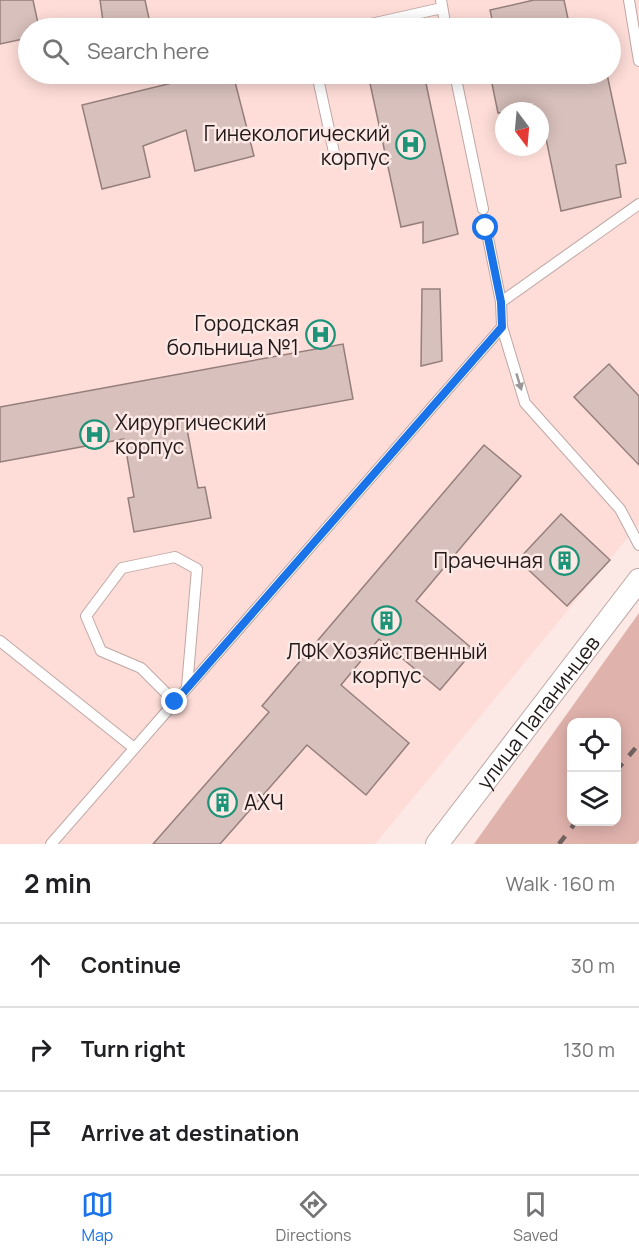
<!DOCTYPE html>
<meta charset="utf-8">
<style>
:root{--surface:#fff;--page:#f6f6f6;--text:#202124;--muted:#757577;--line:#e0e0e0;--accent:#1a73e8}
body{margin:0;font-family:Manrope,sans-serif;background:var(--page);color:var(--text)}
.controls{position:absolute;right:18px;bottom:18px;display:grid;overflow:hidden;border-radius:12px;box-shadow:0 3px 15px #0003}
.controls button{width:54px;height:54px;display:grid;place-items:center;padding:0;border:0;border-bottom:2px solid var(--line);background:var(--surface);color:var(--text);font:30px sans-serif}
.compass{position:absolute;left:495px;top:102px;width:54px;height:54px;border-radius:50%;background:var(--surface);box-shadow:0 3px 15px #0003;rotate:164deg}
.stop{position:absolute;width:18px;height:18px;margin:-14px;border:4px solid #1a73e8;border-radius:50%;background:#fff}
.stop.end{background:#1a73e8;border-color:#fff;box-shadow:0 2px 6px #0008}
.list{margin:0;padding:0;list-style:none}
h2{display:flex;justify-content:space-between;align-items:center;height:78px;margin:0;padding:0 24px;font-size:26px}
h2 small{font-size:20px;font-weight:400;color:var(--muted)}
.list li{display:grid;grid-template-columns:39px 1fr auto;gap:18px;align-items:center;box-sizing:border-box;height:84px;padding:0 24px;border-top:2px solid var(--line)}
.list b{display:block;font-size:22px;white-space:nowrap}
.list em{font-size:20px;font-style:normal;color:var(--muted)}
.icon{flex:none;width:33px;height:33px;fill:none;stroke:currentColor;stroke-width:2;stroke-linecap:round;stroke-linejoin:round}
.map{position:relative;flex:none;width:639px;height:844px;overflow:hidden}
.search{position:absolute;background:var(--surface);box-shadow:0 3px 15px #0003;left:18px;right:18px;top:18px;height:66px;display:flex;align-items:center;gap:15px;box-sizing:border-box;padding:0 21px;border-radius:33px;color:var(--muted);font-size:22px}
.sheet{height:330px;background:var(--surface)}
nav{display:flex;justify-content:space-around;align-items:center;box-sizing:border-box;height:84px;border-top:2px solid var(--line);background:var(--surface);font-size:16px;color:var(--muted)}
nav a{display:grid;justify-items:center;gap:3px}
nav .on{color:var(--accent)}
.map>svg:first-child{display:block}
.built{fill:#feddd8;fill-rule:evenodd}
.green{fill:#e0b2ac;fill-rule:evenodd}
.building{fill:#d8c0bc;stroke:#957f7c;stroke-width:1.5}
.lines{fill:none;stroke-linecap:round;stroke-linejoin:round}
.service-casing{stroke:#bfa7a4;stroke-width:12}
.minor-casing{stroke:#bfa7a4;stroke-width:24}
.service{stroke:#fff;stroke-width:10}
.minor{stroke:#fff;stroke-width:22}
.rail{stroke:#6f6260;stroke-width:4.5;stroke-dasharray:10 10;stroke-linecap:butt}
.oneway{fill:#9c9897}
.route{stroke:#1a73e8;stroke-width:8}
.labels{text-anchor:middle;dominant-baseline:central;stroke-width:5;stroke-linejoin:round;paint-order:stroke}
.poi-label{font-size:21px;fill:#221918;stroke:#fce8e5;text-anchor:end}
.street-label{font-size:21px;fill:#221918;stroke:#fce8e5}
</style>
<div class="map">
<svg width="639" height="844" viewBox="0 0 639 844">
<rect width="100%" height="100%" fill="#fce8e5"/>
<!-- built -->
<path class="built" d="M 0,0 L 639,0 L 639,524 L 375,844 L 0,844 ZM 28,28 L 610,28 L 610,74 L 28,74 ZM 504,111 L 540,111 L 540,147 L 504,147 Z"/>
<!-- green -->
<path class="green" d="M 639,613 L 639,840 L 636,844 L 474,844 ZM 572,722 L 616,722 L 616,822 L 572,822 Z"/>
<!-- building -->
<path class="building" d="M 0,0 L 33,0 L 39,28 L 28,28 L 28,38 L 0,44 Z
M 100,0 L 145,0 L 151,28 L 104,28 Z
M 534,0 L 564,0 L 570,28 L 494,28 L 490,10 Z
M 173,74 L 233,74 L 254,156 L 195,171 L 186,130 L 143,146 L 150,177 L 102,189 L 82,105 L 176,82 Z
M 368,74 L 424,74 L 458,234 L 423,243 L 423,222 L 401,227 Z
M 490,74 L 607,74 L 626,163 L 616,165 L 621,197 L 561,211 L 543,124 L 540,125 L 540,111 L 498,113 Z
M 422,289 L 440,289 L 442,361 L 421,366 Z
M 343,344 L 353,399 L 187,429 L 198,488 L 205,487 L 211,518 L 134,532 L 128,498 L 134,497 L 124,439 L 0,462 L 0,407 Z
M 609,364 L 639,396 L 639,465 L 574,397 Z
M 484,445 L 521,476 L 416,601 L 474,650 L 440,690 L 379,639 L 341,685 L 409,743 L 366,795 L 307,745 L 220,844 L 153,844 L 269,712 L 262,706 Z
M 561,514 L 610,560 L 567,606 L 518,560 Z"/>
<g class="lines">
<defs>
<path id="service" d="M 441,0 L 446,28
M 629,0 L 639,61
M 353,28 L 442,8
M 317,74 L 335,157
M 455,74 L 483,209
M 486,228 L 501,302 L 502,327 L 525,403 L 620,509 L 639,545
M 501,302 L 639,204
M 0,641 L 134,748
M 175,702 L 141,668 L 101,651 L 86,616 L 122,568 L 175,557 L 197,569 L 187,687
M 51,844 L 502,327"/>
<g id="minor">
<path id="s1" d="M 437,844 L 639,580"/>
</g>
</defs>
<!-- service casing -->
<use href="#service" class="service-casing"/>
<!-- minor casing -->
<use href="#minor" class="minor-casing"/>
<!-- service -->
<use href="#service" class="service"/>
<!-- minor -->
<use href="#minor" class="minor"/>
<!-- rail -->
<path class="rail" d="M 616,771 L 639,744
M 559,844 L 576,822"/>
</g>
<!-- one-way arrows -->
<defs><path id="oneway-solid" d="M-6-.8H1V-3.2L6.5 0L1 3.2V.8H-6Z" transform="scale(1.5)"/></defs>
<use class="oneway" href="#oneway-solid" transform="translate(519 382) rotate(73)"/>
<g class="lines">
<!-- route -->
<path class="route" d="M 175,702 L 502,327 L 501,302 L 486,228"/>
</g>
<!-- icons -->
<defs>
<symbol id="hospital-ring" viewBox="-11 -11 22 22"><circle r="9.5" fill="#fce8e5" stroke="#1d9377" stroke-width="1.5"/><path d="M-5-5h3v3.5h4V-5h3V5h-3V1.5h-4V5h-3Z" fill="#1d9377"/></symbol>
<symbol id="building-ring" viewBox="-11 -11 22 22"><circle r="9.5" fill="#fce8e5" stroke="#1d9377" stroke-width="1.5"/><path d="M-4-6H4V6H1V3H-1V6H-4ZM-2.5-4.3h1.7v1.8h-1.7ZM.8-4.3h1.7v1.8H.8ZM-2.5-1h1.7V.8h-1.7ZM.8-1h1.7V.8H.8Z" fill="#1d9377"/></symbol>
</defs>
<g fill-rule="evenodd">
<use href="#hospital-ring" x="394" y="128" width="33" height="33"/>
<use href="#hospital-ring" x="304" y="318" width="33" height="33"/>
<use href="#hospital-ring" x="78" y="418" width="33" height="33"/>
<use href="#building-ring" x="548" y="544" width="33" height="33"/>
<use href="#building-ring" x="370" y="604" width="33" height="33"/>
<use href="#building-ring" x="206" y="786" width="33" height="33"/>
</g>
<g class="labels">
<!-- poi labels -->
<g class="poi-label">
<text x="390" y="133">Гинекологический<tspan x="390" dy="24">корпус</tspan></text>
<text x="299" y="323">Городская<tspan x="299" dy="24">больница №1</tspan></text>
<text x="115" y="422" text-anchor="start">Хирургический<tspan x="115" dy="24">корпус</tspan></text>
<text x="543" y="560">Прачечная</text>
<text x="387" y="651" text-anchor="middle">ЛФК Хозяйственный<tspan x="387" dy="24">корпус</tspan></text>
<text x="244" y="802" text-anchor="start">АХЧ</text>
</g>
<!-- street labels -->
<g class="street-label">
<text stroke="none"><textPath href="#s1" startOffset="166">улица Папанинцев</textPath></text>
</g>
</g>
</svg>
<div class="controls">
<button><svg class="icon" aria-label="locate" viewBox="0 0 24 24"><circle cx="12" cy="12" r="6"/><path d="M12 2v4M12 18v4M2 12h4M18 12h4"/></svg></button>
<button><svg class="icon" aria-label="layers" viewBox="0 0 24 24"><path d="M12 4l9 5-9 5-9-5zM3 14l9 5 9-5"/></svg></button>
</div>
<svg class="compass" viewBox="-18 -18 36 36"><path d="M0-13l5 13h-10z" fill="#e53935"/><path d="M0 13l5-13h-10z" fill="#757577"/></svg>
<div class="stop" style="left:486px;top:228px"></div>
<div class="stop end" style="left:175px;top:702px"></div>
<div class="search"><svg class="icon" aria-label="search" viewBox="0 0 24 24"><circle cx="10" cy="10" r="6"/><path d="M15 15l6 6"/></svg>Search here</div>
</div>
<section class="sheet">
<h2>2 min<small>Walk · 160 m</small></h2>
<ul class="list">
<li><svg class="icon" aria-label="ahead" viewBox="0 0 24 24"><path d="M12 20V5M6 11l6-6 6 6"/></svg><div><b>Continue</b></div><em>30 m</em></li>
<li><svg class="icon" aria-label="right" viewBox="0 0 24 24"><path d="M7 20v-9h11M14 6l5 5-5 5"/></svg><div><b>Turn right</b></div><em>130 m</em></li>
<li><svg class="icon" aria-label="arrive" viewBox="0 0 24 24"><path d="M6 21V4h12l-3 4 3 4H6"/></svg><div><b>Arrive at destination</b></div></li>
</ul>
</section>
<nav>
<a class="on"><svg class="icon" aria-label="map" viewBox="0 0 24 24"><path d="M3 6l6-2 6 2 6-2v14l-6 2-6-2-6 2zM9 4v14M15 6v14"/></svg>Map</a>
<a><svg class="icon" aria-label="directions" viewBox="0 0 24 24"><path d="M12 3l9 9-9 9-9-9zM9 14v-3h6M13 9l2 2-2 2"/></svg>Directions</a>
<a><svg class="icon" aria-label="saved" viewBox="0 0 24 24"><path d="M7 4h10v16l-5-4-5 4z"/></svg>Saved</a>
</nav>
